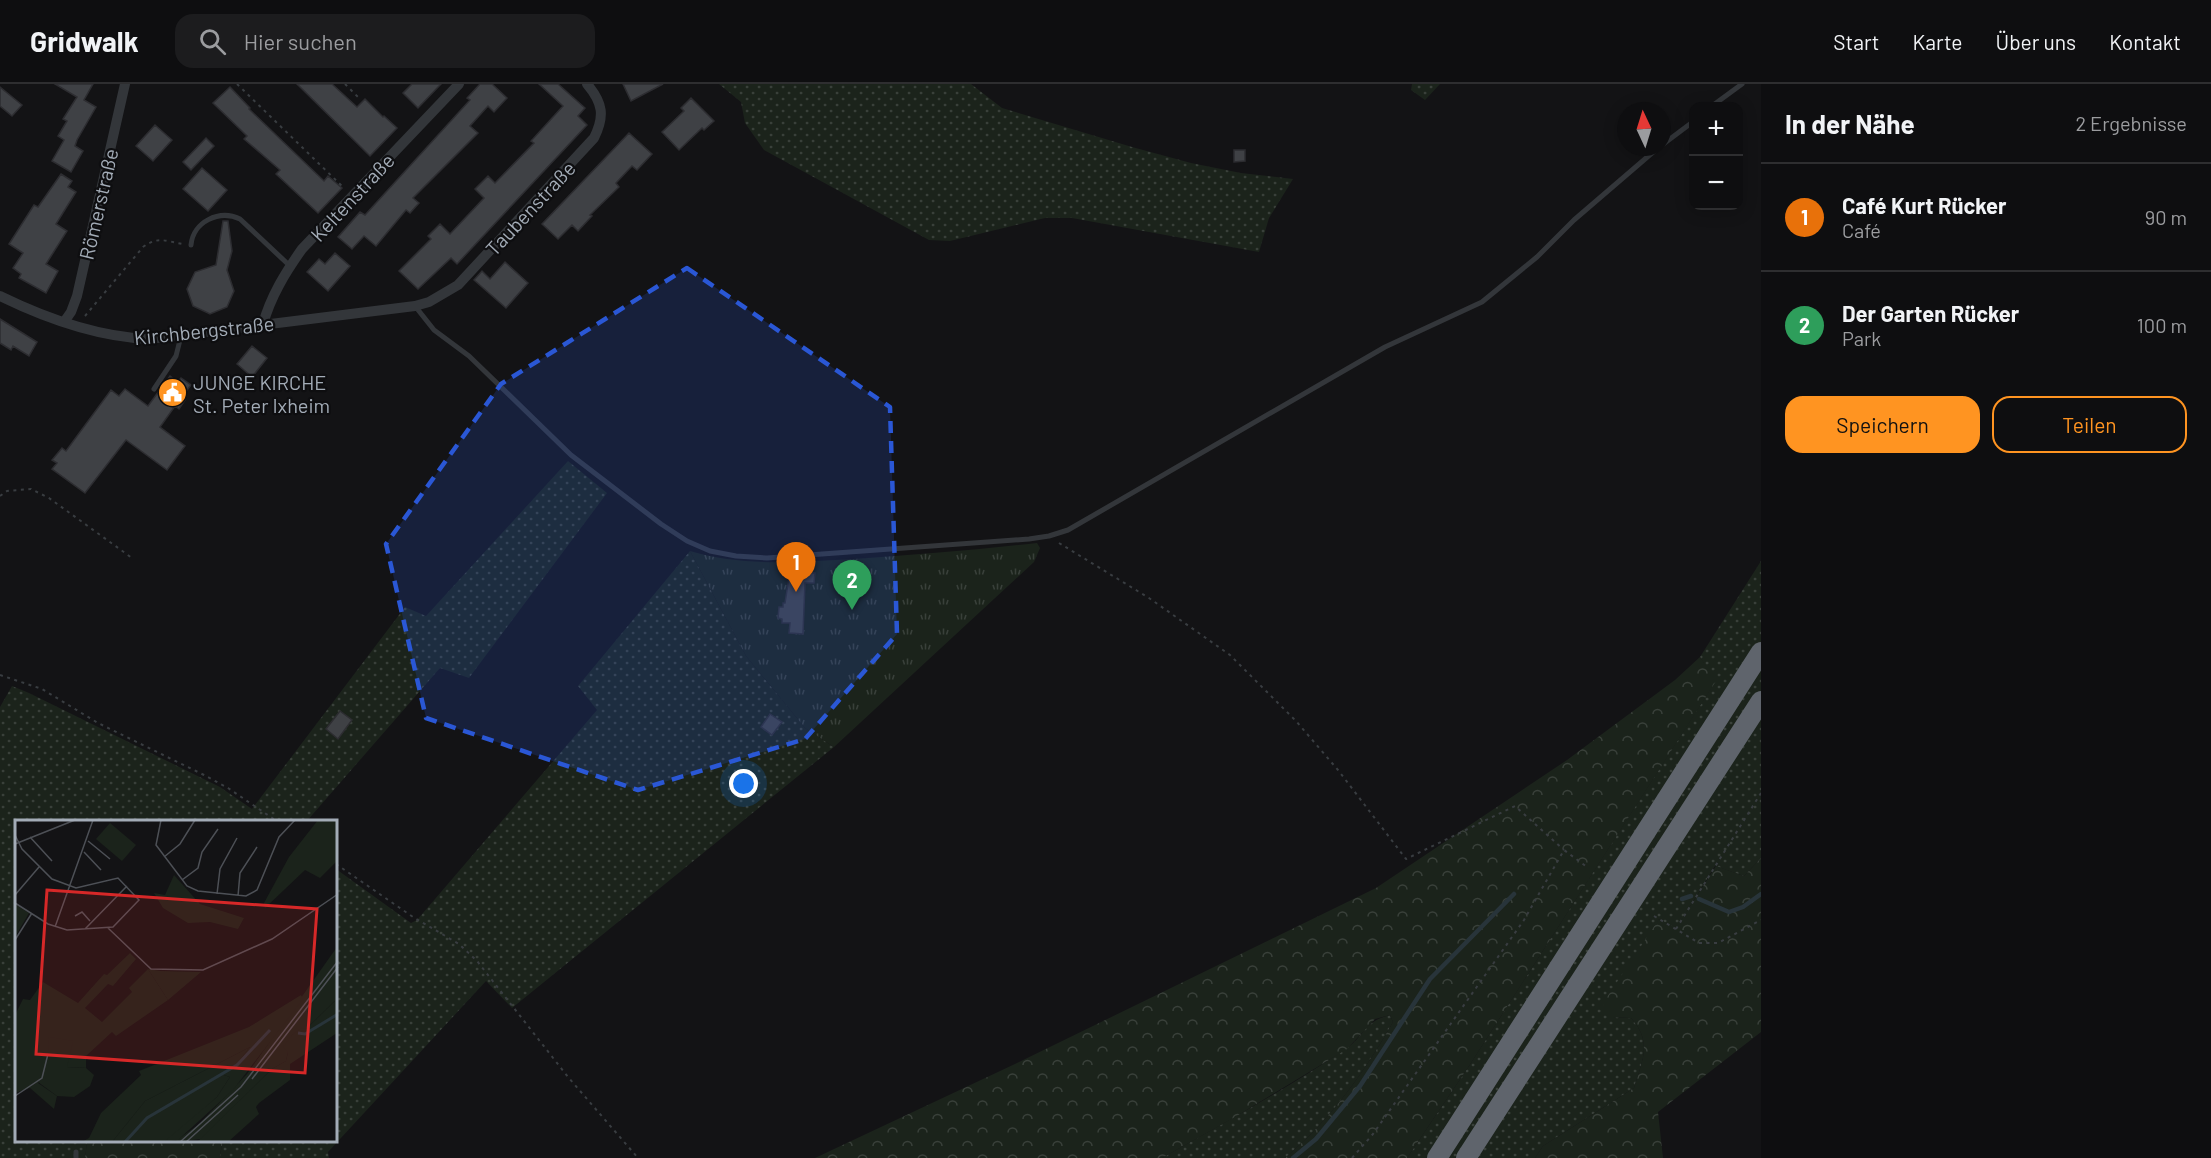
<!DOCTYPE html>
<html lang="de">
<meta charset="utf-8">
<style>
:root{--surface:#0e0e10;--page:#1c1c1e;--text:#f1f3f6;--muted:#9b9c9f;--line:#2e2e30;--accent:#ff9421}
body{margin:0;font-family:Barlow,sans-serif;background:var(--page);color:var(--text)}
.controls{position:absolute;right:18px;top:18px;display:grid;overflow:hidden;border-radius:12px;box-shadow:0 3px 15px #0003}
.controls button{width:54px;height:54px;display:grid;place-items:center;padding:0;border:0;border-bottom:2px solid var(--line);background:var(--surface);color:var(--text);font:30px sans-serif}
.compass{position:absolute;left:1617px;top:18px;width:54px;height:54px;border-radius:50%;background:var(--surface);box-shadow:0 3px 15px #0003;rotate:356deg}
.you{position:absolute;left:744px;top:700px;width:21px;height:21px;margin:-15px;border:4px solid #fff;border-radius:50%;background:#1a73e8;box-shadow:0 0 0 9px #1a73e833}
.badge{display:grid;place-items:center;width:39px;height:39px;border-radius:50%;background:var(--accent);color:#fff;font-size:20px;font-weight:700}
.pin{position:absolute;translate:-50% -50px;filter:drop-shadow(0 2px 3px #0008)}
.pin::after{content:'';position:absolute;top:32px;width:21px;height:18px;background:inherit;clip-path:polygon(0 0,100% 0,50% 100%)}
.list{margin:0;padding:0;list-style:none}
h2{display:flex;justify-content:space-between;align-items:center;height:78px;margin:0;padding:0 24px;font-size:26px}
h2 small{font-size:20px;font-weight:400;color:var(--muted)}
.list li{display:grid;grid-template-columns:39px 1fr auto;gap:18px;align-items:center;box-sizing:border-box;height:108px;padding:0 24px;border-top:2px solid var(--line)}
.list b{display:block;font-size:22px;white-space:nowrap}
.list p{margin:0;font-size:20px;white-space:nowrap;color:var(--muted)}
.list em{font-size:20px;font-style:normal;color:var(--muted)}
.actions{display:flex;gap:12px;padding:18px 24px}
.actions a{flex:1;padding:14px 0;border:2px solid var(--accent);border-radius:18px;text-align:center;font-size:21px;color:var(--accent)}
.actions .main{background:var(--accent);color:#111}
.icon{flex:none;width:33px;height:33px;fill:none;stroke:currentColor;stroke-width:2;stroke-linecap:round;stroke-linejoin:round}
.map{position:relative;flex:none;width:1761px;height:1074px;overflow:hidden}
header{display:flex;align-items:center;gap:36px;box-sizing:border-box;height:84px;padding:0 30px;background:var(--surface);border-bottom:2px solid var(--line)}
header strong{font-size:28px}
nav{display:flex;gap:33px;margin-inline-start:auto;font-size:21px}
.search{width:420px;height:54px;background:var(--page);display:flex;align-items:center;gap:15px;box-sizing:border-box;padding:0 21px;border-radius:18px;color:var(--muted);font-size:22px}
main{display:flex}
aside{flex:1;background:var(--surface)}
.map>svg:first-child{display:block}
.grass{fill:url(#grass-dots)}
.forest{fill:url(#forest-crowns)}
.park{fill:url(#park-tufts)}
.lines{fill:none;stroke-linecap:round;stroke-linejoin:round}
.stream{stroke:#28343a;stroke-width:4.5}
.building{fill:#3f4145;stroke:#2d2d31;stroke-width:1.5}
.path{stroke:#393d41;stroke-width:2;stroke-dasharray:3 4.5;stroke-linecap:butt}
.lane{stroke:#33363a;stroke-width:5}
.street{stroke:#33363a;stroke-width:10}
.highway{stroke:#5f646c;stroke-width:20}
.marked{fill:#2a57d5;fill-opacity:0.2;stroke:#2a57d5;stroke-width:4.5;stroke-dasharray:12 8;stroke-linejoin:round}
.labels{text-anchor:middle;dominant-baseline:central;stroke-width:4.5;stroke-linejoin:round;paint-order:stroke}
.street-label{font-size:20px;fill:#a3acb7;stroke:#0e0e10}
.poi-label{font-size:20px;fill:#a3acb7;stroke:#0e0e10;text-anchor:start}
.inset-river{fill:none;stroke:#28343a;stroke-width:3}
.inset-road{fill:none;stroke:#4d5056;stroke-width:1.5}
.view{fill:#d62828;fill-opacity:0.15;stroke:#d62828;stroke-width:3}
.inset-edge{fill:none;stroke:#a3acb7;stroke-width:3}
</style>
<header>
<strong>Gridwalk</strong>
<div class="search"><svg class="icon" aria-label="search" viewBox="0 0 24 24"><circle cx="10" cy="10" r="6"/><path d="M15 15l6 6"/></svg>Hier suchen</div>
<nav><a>Start</a><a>Karte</a><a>Über uns</a><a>Kontakt</a></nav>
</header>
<main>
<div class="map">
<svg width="1761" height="1074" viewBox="0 0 1761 1074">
<defs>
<pattern id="grass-dots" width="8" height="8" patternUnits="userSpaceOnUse" patternTransform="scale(1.5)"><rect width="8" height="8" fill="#1b231b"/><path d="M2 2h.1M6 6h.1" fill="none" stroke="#39403a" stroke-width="1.8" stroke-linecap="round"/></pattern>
<pattern id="forest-crowns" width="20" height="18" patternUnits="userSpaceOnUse" patternTransform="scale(1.5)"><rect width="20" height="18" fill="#1b231b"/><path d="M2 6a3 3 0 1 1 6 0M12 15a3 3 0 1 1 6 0" fill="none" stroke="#39403a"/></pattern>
<pattern id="park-tufts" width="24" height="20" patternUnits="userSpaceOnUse" patternTransform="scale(1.5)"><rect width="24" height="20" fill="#1b231b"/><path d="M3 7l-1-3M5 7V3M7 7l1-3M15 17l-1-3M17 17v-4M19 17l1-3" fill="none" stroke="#39403a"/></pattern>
</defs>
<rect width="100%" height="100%" fill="#131315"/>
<!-- grass -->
<path class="grass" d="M 719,0 L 971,0 L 1002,24 L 1132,63 L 1191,79 L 1241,89 L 1293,95 L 1269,134 L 1259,168 L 1072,134 L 1045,134 L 950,157 L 929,156 L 764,66 L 745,39 L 741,18 Z
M 1412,0 L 1440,0 L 1425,16 L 1411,6 Z
M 568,377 L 607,409 L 469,594 L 440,584 L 306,738 L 16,738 L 16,1058 L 87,1058 L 85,1074 L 0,1074 L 0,623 L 12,602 L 29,609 L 220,703 L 252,725 L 405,523 L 426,532 Z
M 690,467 L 746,572 L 805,644 L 834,663 L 512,924 L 486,897 L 328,1068 L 329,1074 L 219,1074 L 223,1058 L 336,1058 L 336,785 L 411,839 L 417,836 L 597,626 L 578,602 Z
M 1761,477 L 1761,774 L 1744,792 L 1715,782 L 1676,845 L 1659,835 L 1612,933 L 1631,934 C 1653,958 1642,977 1634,1004 L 1543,1062 L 1535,1074 L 1407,1074 L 1469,982 L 1715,598 L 1700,573 Z
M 1390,931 L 1393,938 C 1364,989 1330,1036 1285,1074 L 1162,1074 C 1223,1040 1286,1005 1344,966 C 1365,953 1362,938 1390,931 Z"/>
<!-- forest -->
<path class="forest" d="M 1700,573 L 1716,597 L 1469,982 L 1407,1074 L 1285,1074 C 1330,1036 1364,989 1393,938 L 1390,931 L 1375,935 L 1347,965 L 1235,1033 L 1162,1074 L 815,1074 L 1015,980 L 1376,804 L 1567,676 L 1675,596 Z
M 1761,774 L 1761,948 L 1658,1028 L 1663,1074 L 1535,1074 L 1543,1062 L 1634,1004 C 1642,977 1653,958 1631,934 L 1612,933 L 1604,930 L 1603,919 L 1659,835 L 1676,844 L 1716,782 L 1744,792 Z
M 87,1058 L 223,1058 L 219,1074 L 85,1074 Z"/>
<!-- park -->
<path class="park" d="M 1037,459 L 1040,464 L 1034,478 L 834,663 L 805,644 L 746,572 L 690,467 C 744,483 798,478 854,475 C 915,471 976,466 1037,459 Z"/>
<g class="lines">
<!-- stream -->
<path class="stream" d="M 1682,815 L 1691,812
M 1699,815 L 1729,828 L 1743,823 L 1761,810
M 1293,1074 L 1316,1055 L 1360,1002 L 1430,895 L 1514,810"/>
</g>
<!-- building -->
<path class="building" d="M 55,0 L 93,0 L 84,16 L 96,23 L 77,56 L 75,62 L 83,67 L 71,88 L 52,77 L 64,56 L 58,52 L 67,37 L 63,35 L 77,13 Z
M 297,0 L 332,0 L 357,23 L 365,15 L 383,33 L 384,32 L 397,44 L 370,72 Z
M 412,0 L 441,0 L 418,24 L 403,9 Z
M 480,0 L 492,0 L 507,14 L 494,28 L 488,22 L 470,42 L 478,49 L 413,114 L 419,119 L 410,129 L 406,126 L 376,162 L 364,152 L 352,165 L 338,153 L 360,128 L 365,131 L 470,16 L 467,14 Z
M 539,0 L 558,0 L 585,24 L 578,32 L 587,41 L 457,180 L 451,174 L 418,205 L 399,187 L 431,155 L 428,152 L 440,140 L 450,150 L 484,114 L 475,105 L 488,92 L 495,99 L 534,59 L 531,57 L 563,22 Z
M 623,0 L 663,0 L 631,17 Z
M 0,3 L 22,21 L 12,32 L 0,22 Z
M 230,3 L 250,24 L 249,25 L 324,97 L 328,92 L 342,104 L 318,129 L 276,90 L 280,86 L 244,55 L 247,52 L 213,19 Z
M 691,14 L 714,37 L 704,46 L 702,44 L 679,66 L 662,48 L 684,27 L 681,24 Z
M 155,41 L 172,56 L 153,77 L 136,62 Z
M 629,49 L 652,70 L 637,86 L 632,82 L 616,99 L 619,103 L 590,131 L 592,132 L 578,147 L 572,141 L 558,155 L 542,140 Z
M 206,54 L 214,62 L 191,86 L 183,78 Z
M 1234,66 L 1245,66 L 1245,77 L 1234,78 Z
M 202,84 L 227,106 L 208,127 L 183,105 Z
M 61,90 L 72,97 L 68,103 L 76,108 L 56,140 L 67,147 L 46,180 L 58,187 L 46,209 L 19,194 L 21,190 L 13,184 L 23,169 L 9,160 L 34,121 L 38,123 Z
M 223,137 L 228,137 L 232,167 L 227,186 L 234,207 L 227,223 L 210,230 L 193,222 L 187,205 L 195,188 L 216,181 Z
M 335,169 L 350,182 L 328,207 L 307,188 L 319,175 L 325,180 Z
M 505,178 L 528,199 L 506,224 L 474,196 L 482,187 L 490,195 Z
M 0,235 L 37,258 L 29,272 L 13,262 L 11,266 L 0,259 Z
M 252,262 L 267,274 L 252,293 L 237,280 Z
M 170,292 L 178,298 L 181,294 L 191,301 L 181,314 L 185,316 L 179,325 L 175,322 L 160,343 L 185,362 L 167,386 L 126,356 L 85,409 L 52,385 L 57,379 L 52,376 L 62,364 L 66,367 L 111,306 L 119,312 L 125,305 L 148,322 Z
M 790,487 L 815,489 L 814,499 L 805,499 L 803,550 L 789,549 L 790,539 L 782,539 L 782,535 L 778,534 L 779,523 L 783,523 L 783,519 L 785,519 Z
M 340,627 L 352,636 L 338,655 L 326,645 Z
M 770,630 L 782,638 L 772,651 L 761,643 Z"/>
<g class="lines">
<!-- path -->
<path class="path" d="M 237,0 L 344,104
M 345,0 L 359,14
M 85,232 L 143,163 C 158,152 165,157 183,160
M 0,412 L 7,407 L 31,405 L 49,414 L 132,474
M 1059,459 L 1149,514 L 1230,571 L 1296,637 L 1338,686 L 1406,775 L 1515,722 L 1564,766
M 0,591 L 42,605 L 98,639 L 204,691 L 228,704 L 278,738
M 336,780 L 413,833 L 459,860 L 477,877 L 568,993 L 638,1074
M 1654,832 L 1699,859 L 1718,859 L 1761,836
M 1676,845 L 1761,709
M 1352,1074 L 1373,1050 L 1524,836 L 1564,766 L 1587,783"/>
<!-- lane -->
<path class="lane" d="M 1712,22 L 1742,0
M 1662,61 L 1694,37
M 191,161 C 193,138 219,125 240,135 L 290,182
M 415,222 L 434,246 L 469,272 L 571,371 L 661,440 L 687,457 L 710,467 L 736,472 L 767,474 L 1029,455 L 1049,452 L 1068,446 L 1385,263 L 1482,218 L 1537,173 L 1574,136 L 1659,63
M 154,305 L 176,272 L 181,252
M 76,1074 L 76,1068"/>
<!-- street -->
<path class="street" d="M 0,212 C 45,234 98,253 149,255 L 415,222 L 429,218 L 458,201 L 594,54 C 605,32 603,19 587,0
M 64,238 L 71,228 L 77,212 L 125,0
M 263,240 C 271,212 285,189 302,165 L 459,0"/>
<!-- highway -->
<path class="highway" d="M 1437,1074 L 1761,568
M 1466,1074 L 1761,617"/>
</g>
<!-- marked area -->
<path class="marked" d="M 687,184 L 890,323 L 897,550 L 805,655 L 638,706 L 426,634 L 386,460 L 501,300 Z"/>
<!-- icons -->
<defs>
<symbol id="civic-disc" viewBox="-11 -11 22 22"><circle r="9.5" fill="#ff9421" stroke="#0e0e10"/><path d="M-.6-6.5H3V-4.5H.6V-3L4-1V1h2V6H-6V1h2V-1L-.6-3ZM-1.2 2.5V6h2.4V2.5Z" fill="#fff"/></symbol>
</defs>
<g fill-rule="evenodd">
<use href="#civic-disc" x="156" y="292" width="33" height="33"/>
</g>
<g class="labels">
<!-- street labels -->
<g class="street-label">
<text transform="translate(352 113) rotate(-47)">Keltenstraße</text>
<text transform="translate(98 120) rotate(-77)">Römerstraße</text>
<text transform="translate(530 124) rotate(-47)">Taubenstraße</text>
<text transform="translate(204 246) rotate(-6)">Kirchbergstraße</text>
</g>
<!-- poi labels -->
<g class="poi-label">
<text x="193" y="298">JUNGE KIRCHE<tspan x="193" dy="23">St. Peter Ixheim</tspan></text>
</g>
</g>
<!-- overview -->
<g transform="translate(15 736)">
<rect width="322" height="322" fill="#131315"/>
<path d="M 303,0 L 322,0 L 322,41 L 305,58 L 290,50 L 250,88 L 249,83 L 274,37 ZM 159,55 L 185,84 L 229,98 L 223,109 L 195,102 L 173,103 L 148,88 L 139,73 L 150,75 ZM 322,127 L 322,179 L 291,209 L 277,215 L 271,241 L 257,249 L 186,319 L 159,322 L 183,305 L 232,254 ZM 115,133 L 121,139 L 98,166 L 93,164 L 70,188 L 87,202 L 117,172 L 114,168 L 133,149 L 153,180 L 101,216 L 97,212 L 71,236 L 71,248 L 52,247 L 35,229 L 29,255 L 23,263 L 42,276 L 39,289 L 15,268 L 0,273 L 0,195 L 8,179 L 15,180 L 28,162 L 63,183 L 89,154 L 92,155 ZM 235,227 L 222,244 L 206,254 L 215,257 L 202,277 L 161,315 L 149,322 L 97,322 L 130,281 Z" fill="#1b231b"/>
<path d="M 286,175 L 288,179 L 218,270 L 163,320 L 149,322 L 202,277 L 215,257 L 206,254 L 222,244 L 235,227 L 130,281 L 97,322 L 67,322 L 74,318 L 86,293 L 126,255 L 124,251 L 234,207 ZM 322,179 L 322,213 L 275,244 L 275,260 L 244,283 L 241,287 L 244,294 L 213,322 L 182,322 L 257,249 L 271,241 L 273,232 L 268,227 L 277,215 L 286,208 L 291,209 ZM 34,217 L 58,221 L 52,247 L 71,248 L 79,255 L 75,266 L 59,277 L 42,276 L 23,262 L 33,239 Z" fill="#1b231b"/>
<path d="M 0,84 L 14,93 L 0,117 Z" fill="#1b231b"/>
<path d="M 133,149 L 146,151 L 186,152 L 153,180 Z" fill="#1b231b"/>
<path d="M 95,3 L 121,25 L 107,41 L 81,19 Z" fill="#1b231b"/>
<path class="inset-river" d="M 283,213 L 290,214 L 323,194M 110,322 L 132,298 L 222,245 L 255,210"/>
<path class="inset-road" d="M 146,0 L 141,25 L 172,66 L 183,71 L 231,76 L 242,70 L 264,17 L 280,0M 0,15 L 7,29 L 37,59 L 61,68 L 103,58 L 124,80 L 98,107 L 52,110 L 33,104 L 0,83M 15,17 L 37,41M 73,21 L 95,39M 0,24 L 60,0M 69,32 L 86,50M 149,37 L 165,24 L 180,0M 167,60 L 183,48 L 187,32 L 203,9M 202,74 L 205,49 L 222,18M 0,75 L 24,47M 223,76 L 225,53 L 242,27M 60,96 L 67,92 L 75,101M 40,107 L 78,0M 93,108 L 136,149 L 188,150 L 257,119 L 323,74M 70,109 L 112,66M 0,120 L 17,93M 237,259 L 323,147M 0,276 L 27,258 L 33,234M 165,322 L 226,267 L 323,141M 171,322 L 223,275"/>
<path class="view" d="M 32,70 L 302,89 L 290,253 L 21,234 Z"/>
<rect width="322" height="322" class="inset-edge"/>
</g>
</svg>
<div class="controls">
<button>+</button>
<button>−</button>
</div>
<svg class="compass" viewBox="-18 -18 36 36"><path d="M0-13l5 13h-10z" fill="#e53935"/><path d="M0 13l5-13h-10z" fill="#9b9c9f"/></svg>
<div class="you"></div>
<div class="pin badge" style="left:796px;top:508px;background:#e8710a">1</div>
<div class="pin badge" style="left:852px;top:526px;background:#2e9e5b">2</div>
</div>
<aside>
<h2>In der Nähe<small>2 Ergebnisse</small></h2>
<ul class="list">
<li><span class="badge" style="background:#e8710a">1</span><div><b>Café Kurt Rücker</b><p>Café</p></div><em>90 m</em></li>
<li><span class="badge" style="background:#2e9e5b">2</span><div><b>Der Garten Rücker</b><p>Park</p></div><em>100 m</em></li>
</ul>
<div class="actions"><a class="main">Speichern</a><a>Teilen</a></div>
</aside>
</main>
